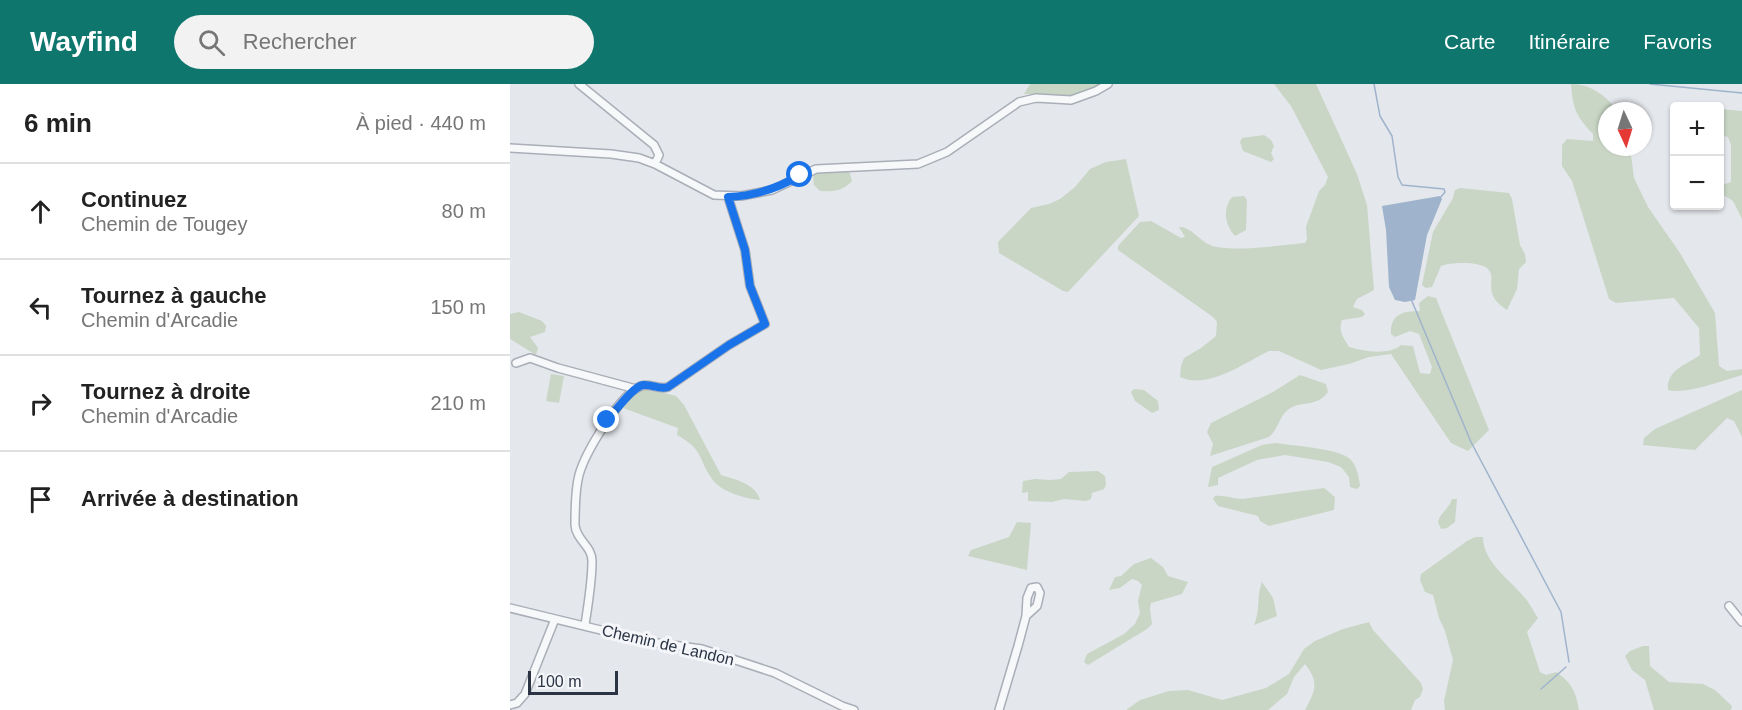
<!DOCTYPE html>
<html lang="fr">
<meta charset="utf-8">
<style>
:root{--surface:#fff;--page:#f2f2f2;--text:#222;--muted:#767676;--line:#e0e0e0;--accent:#0f766e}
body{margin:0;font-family:Helvetica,sans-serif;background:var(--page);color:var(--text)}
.controls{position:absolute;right:18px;top:18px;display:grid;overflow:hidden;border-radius:6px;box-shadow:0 2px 4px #0004}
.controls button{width:54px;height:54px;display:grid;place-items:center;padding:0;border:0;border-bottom:2px solid var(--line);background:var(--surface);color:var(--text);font:30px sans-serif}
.compass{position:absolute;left:1088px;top:18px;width:54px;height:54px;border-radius:50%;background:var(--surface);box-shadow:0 2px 4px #0004;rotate:176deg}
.scale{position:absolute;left:18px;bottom:15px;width:90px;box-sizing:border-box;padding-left:6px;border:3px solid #2b3445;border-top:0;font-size:16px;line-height:21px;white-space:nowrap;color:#2b3445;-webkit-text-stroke:4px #f4f6f9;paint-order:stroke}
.stop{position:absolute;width:18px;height:18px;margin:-14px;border:4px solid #1a73e8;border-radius:50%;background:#fff}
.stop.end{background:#1a73e8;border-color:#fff;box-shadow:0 2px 6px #0008}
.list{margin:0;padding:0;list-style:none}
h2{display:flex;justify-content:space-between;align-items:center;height:78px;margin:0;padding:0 24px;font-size:26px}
h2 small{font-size:20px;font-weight:400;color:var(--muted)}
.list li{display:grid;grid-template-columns:39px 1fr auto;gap:18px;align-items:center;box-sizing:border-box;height:96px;padding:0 24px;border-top:2px solid var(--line)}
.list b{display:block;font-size:22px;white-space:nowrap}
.list p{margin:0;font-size:20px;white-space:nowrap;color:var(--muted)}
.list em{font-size:20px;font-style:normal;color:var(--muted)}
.icon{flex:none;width:33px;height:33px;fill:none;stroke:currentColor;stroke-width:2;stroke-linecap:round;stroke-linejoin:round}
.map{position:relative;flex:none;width:1232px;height:626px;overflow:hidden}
header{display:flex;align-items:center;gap:36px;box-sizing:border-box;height:84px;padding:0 30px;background:var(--accent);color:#fff}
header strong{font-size:28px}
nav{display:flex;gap:33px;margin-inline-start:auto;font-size:21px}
.search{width:420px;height:54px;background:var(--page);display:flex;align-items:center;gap:15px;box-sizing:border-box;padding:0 21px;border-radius:33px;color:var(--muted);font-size:22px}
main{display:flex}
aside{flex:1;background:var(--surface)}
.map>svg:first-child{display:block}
.green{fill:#c9d6c5}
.water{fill:#9fb4cc}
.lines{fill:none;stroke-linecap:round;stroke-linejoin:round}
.stream{stroke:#9fb4cc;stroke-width:1.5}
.minor-casing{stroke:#a9aeb7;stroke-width:10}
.minor{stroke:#f7f8fa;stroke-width:7}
.route{stroke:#1a73e8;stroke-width:8}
.labels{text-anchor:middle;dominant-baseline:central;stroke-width:6;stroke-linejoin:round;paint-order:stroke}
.street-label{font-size:16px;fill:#2b3445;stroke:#f4f6f9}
</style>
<header>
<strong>Wayfind</strong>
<div class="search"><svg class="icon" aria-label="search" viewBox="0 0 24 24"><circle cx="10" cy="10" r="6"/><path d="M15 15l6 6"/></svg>Rechercher</div>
<nav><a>Carte</a><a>Itinéraire</a><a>Favoris</a></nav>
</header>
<main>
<aside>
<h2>6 min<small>À pied · 440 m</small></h2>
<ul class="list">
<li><svg class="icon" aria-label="ahead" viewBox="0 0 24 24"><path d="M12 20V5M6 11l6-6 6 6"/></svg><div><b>Continuez</b><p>Chemin de Tougey</p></div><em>80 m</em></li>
<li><svg class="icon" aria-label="left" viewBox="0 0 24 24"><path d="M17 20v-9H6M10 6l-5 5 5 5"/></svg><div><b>Tournez à gauche</b><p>Chemin d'Arcadie</p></div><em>150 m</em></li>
<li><svg class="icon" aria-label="right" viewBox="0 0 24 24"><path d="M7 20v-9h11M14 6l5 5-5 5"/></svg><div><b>Tournez à droite</b><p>Chemin d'Arcadie</p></div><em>210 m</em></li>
<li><svg class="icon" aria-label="arrive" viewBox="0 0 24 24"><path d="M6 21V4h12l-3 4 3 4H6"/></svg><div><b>Arrivée à destination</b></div></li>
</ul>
</aside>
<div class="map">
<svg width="1232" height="626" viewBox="0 0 1232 626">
<rect width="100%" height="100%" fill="#e4e7ec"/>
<!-- green -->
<path class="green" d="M 520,0 L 590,0 C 566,18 541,9 514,10 Z
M 764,0 L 806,0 L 847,90 L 857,121 L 864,206 L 847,215 L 843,223 L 852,226 L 855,230 L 852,233 L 832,236 C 828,247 833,253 839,263 C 854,267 878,272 891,261 L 903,262 L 910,289 L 920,290 L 922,283 L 909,250 L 900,247 L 885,253 L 881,250 C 880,230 893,227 910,227 L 909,219 L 918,212 L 926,214 L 979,346 L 958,367 L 941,359 L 881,270 L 859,273 L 839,280 L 811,286 L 769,267 L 759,267 C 734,279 698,306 670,293 L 671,282 L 674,274 L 691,264 L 706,252 L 707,238 L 703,233 L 608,166 L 608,162 L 630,138 L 641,137 L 671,154 L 675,153 L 669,143 C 680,142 689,156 700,161 C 720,169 771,161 795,159 L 797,155 L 796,143 L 809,107 L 815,101 L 818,93 L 781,22 Z
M 1061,0 C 1081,0 1096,12 1108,27 L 1097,27 L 1097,63 L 1120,63 L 1124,94 L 1138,123 L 1170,169 L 1205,229 L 1209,282 L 1217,287 L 1232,285 L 1232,291 C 1215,296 1175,311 1158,306 C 1156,286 1176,281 1190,271 L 1189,244 L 1164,214 L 1106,219 L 1099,215 L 1062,97 L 1052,82 L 1052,61 L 1057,55 L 1083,57 L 1083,50 C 1066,32 1063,25 1061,0 Z
M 1210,25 L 1232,27 L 1232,135 L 1223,117 L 1210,109 L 1210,98 L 1215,100 L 1221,98 L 1221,61 L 1218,53 L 1210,51 Z
M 754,51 L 761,56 L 764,62 L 761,69 L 764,75 L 761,78 L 733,67 L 730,58 L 732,54 Z
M 616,75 L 629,132 L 558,208 L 553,207 L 489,169 L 488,158 L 521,124 L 539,120 L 550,115 L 565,103 L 580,85 L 596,78 Z
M 313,87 L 335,87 L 340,89 L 342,97 C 333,107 323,108 310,107 L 304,101 L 303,90 Z
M 950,104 L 999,109 L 1002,115 L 1010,161 L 1015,170 L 1016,178 L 1009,185 L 1007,205 L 997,226 C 970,209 988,195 978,185 C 971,177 940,178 931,182 L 922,203 L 916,204 L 912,201 L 923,148 L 943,114 L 945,106 Z
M 734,112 L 737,116 L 736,146 L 725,152 C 715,141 712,125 722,113 Z
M 9,228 L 32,237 L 36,242 L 35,248 L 20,253 L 28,264 L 26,271 L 0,255 L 0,230 Z
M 41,290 L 54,292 L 49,319 L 36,317 Z
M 790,291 L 816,300 L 818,308 C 806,324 792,316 779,325 C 769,332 768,346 759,353 L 700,372 L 703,360 L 697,348 L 701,339 L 763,308 Z
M 133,304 L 166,312 L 174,321 L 211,391 C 226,396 244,399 250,415 L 249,416 C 234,414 211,408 202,395 C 187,373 194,366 167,351 L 168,344 L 113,324 L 126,308 Z
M 624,305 L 634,306 L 648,317 L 649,326 L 642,329 L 625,317 L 621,308 Z
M 1232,306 L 1232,353 L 1224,337 L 1217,334 L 1185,366 L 1133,361 L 1134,354 L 1145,345 Z
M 766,359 C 783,362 828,364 840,375 C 847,381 849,394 850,402 L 847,405 L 840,403 L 839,393 L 831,383 L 818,378 L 775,371 L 747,376 L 708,394 L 708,401 L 698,403 L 702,383 L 752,361 Z
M 588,387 L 595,392 L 596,401 L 594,405 L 582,409 L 581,415 L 576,417 L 554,415 L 542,418 L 518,417 L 518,408 L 512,409 L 513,397 L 525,395 L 540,396 L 551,395 L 559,388 Z
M 814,404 L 825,413 L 824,426 L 759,442 L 750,437 L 748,432 L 708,422 L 703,415 L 705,412 C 715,411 723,415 733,415 Z
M 942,415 L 947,415 L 945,438 L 937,444 L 931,445 L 928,438 C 930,429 939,425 942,415 Z
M 507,438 L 521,439 L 517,486 L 458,472 L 461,466 L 499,453 Z
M 965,453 L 973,453 C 973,480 1003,497 1018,518 C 1022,523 1024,529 1028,534 L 1017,548 L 1030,588 L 1036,591 L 1046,588 C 1062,599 1066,608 1069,626 L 935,626 L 934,617 L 943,576 L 935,547 L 929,534 L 923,511 L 915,508 L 910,496 L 911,490 L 957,457 Z
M 641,474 L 653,483 L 658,492 L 678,498 L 672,510 L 641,519 L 640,525 L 642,540 L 637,545 L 578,581 L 574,578 L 577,570 L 614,550 L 625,540 L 630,529 L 628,517 L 632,501 L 628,497 L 622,495 L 610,504 L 599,506 L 605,493 L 611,492 L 624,480 Z
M 752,498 L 763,514 L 767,532 L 744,541 C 751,524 746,513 752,498 Z
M 859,538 L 863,546 L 911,599 L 913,605 L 910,613 L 905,616 L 901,626 L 795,626 C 806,606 809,598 795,580 L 784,593 L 777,610 L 758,626 L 616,626 L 630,616 L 659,607 L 678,606 L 712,616 L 756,604 L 779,590 L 794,565 L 805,557 L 833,545 Z
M 1133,562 L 1139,562 L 1140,582 L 1159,598 L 1193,600 L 1205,606 L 1222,622 L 1221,626 L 1144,626 L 1135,596 L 1122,586 L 1115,572 L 1120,567 Z"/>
<!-- water -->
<path class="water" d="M 930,112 L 932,115 L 917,151 L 905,216 L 895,218 L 885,216 L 879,203 L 876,146 L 872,122 Z"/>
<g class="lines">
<!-- stream -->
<path class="stream" d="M 864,0 L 870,32 L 882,52 L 888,93 L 892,101 L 934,105 L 935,108 L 930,114
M 1140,0 L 1232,9
M 901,215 L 961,358 L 1051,528 L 1059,578
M 1031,605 L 1056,583"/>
<defs>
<path id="minor" d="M 69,0 L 144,61 L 149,71 L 145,80
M 0,64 L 101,70 L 129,74 L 145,80 L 204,111 L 231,112 L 262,106 L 306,85 L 408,80 L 437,68 L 509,18 L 526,14 L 561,16 L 586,7 L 598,0
M 6,279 L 20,274 L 48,284 L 126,305
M 1219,522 L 1232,538
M 0,524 L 140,558 L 192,565 L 265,589 L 332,622 L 344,626
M 75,541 C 78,520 82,499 82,477 C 82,462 66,456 65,441 C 65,426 65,406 69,391 C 75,369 110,310 131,302 C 140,299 148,306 158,303 L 219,261 L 255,240 L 240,202 L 235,166 L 218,113
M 0,621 L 7,619 L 15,610 L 45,535
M 489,626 L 508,562 L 516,532 L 517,514 L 521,504 L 527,503 L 530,509 L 527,522 L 516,532"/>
</defs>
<!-- minor casing -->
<use href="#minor" class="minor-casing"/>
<!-- minor -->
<use href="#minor" class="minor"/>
</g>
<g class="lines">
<!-- route -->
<path class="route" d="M 97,336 C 105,328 122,303 133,301 C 142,300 149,306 158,303 L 219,261 L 255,240 L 240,202 L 235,166 L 218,113 C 245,112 267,105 290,91"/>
</g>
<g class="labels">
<!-- street labels -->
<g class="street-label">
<text transform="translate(158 561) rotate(13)">Chemin de Landon</text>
</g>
</g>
</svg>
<div class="controls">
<button>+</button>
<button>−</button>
</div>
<svg class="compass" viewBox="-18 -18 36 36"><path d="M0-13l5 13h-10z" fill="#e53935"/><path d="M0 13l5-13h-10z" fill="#767676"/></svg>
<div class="scale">100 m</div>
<div class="stop" style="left:290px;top:91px"></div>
<div class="stop end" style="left:97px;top:336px"></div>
</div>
</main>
